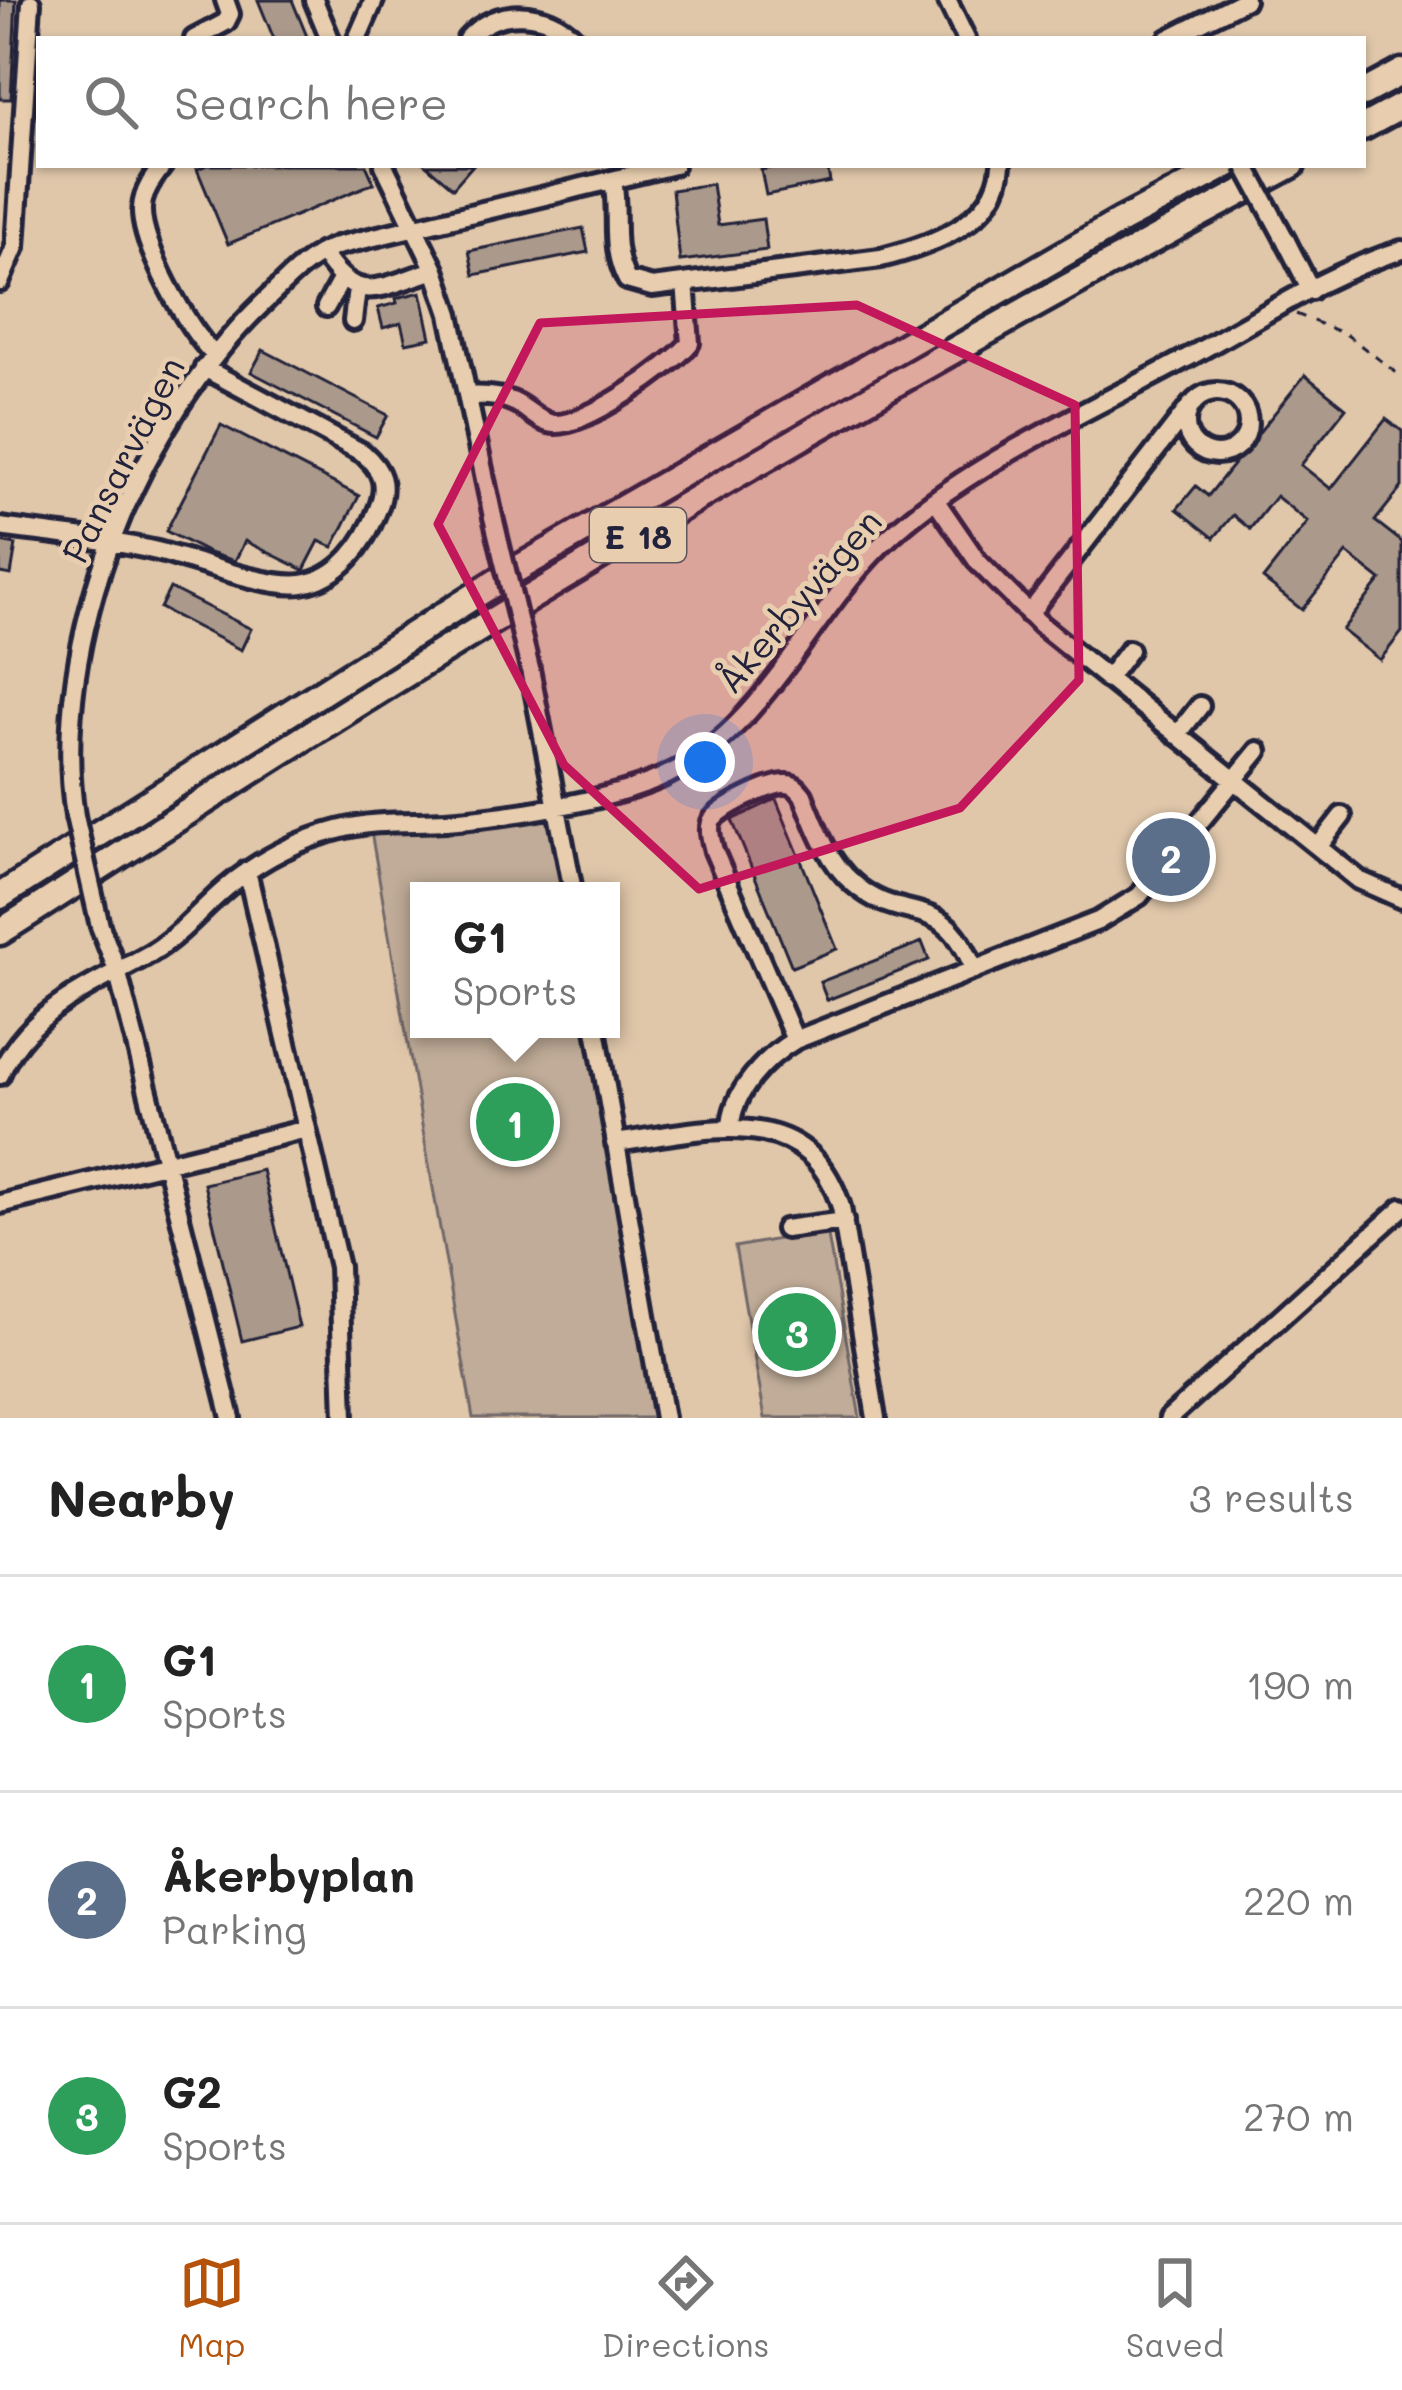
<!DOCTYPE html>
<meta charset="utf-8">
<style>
:root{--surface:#fff;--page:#f2f2f2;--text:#222;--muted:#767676;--line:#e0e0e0;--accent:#b45309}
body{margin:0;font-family:Mali,sans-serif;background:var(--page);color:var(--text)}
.you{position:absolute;left:705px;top:762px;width:42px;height:42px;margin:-30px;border:9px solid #fff;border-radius:50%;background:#1a73e8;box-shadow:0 0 0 18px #1a73e833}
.badge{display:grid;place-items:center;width:78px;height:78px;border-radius:50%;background:var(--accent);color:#fff;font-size:39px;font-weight:700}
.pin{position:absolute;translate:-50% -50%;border:6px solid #fff;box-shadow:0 3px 12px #0006}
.popup{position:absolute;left:410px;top:882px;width:210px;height:156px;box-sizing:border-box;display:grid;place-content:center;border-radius:0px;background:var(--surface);filter:drop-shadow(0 3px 9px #0005);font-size:39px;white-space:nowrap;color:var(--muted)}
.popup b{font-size:45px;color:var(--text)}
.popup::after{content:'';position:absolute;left:50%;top:100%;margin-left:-24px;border:24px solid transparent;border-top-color:var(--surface)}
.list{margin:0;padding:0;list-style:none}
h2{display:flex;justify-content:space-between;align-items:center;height:156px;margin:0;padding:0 48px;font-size:51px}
h2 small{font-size:39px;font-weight:400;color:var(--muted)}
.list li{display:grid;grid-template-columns:78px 1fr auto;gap:36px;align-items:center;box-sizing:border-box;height:216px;padding:0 48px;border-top:3px solid var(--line)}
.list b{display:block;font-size:45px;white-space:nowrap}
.list p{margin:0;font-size:39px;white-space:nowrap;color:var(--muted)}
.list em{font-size:39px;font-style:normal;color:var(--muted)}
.icon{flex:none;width:66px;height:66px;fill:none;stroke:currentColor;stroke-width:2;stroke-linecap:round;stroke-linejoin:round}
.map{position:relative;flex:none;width:1402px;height:1418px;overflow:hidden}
.search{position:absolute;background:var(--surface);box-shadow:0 3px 9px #0004;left:36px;right:36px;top:36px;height:132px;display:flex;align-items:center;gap:30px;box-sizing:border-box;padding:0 42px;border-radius:0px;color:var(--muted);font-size:45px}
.sheet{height:804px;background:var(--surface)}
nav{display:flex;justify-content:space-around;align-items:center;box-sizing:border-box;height:168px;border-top:3px solid var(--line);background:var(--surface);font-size:33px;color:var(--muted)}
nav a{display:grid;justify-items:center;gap:6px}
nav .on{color:var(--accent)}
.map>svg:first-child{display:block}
.grass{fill:#c0ac98;stroke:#71676a;stroke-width:3}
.building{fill:#ab9a8b;stroke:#22223b;stroke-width:3}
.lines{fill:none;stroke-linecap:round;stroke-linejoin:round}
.minor-casing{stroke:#22223b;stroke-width:26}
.highway-casing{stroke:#22223b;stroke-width:33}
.path{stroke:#22223b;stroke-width:3;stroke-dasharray:9 9;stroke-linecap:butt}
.minor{stroke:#e8ceaf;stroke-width:16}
.highway{stroke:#e8ceaf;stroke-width:24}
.minor-bridge-casing{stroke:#22223b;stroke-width:26;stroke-linecap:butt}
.minor-bridge{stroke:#e8ceaf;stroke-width:16}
.marked{fill:#c2185b;fill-opacity:0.2;stroke:#c2185b;stroke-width:9;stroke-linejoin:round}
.labels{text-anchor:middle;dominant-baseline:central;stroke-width:10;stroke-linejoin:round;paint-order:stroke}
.shield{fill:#e8ceaf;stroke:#5d565e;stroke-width:3}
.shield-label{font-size:33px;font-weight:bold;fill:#22223b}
.street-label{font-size:36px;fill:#22223b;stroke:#e8ceaf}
</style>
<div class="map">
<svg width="1402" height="1418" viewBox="0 0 1402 1418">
<rect width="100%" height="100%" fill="#e0c7aa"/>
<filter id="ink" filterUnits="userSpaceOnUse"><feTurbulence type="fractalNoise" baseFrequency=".00833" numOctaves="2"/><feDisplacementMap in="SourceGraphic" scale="24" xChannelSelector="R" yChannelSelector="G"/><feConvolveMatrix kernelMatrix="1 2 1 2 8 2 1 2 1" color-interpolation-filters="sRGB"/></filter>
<g filter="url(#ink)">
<!-- grass -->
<path class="grass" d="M 556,807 L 570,891 L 419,891 L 419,1029 L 593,1029 L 657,1418 L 473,1418 L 370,826 Z
M 827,1230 L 860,1418 L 765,1418 L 735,1247 Z"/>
<!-- building -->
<path class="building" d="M 0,0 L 16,0 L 11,99 L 0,99 Z
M 258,0 L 292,0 L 308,39 L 274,39 Z
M 207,165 L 366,165 L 374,183 L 228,244 L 197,169 Z
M 426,165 L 473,165 L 453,188 Z
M 784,165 L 827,165 L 830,182 L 766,195 L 761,170 Z
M 712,184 L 718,225 L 763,219 L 767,250 L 680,261 L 672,190 Z
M 583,228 L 588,252 L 474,275 L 469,251 Z
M 421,292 L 431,338 L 406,343 L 401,323 L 383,328 L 378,308 L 397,303 L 396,298 Z
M 263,350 L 388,415 L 376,437 L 251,372 Z
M 1305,375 L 1346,408 L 1301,465 L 1331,489 L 1386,419 L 1402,431 L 1402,487 L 1375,521 L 1402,542 L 1402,632 L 1380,660 L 1342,630 L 1381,580 L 1347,553 L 1302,610 L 1263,579 L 1308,522 L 1276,496 L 1250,529 L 1233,515 L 1214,538 L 1177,509 L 1196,486 L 1208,496 Z
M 221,425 L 359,496 L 333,547 L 319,541 L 304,570 L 245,541 L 235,561 L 209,553 L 166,531 Z
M 0,542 L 16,545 L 11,575 L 0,573 Z
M 170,588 L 251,629 L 241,650 L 160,608 Z
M 776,799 L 837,949 L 792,967 L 732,820 Z
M 922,942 L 929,960 L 827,1000 L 820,982 Z
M 262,1170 L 299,1327 L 242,1341 L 204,1184 Z"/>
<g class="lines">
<defs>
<path id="minor" d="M 314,0 L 330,39
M 947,0 L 966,39
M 194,39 L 226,22 L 230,14 L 225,0
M 357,39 L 374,0
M 467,39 C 496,6 546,9 575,39
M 1168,39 L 1245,0
M 163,165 C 153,178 143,191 142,208 C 140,243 188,331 214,354
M 384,165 L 435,270 L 450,314 L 493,517
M 613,180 C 620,216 609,246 627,280 L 652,287 L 881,258 C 929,246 997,223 1001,165
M 1286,241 L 1311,290
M 322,252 C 357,309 381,286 435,270
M 0,282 L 15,247 L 31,3
M 326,307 L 341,280
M 353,321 L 357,288
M1186 423a31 31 0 1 1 62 0a31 31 0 1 1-62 0Z
M 467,395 C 483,396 500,395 514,402 C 528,408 539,423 554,424 C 584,427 672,366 690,343 L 685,283
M 936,501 L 978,562 L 1041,625 L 1359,880 L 1402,899
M 0,527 C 52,534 105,539 157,551 C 193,560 269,589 302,584 C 340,578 365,544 378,509 C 388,484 382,470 363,453 L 204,368
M 1029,614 L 1191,405
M 530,669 L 573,891
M 1107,679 L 1129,650
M 1177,735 L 1200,706
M 75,816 C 48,642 139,420 265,301 C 287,280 307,257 337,246 L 674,165
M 1318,847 L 1342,816
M 247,871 L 339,1267 L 344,1418
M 100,926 L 117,970 L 231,1418
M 596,1029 L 664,1418
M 795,1040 L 714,851 C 712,842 708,832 711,822 C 715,809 774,782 787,784 C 796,785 798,789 803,795 C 815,825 828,862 853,883 C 904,928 944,889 974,970
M 0,1075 C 27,1010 93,986 151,953 C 181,935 200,910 226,888 C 259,860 296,841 338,830 C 374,820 409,823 446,821 C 505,817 615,801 667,775 C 760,731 807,622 875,551 C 952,471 1086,413 1183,360 C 1254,322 1324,274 1402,250
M 731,1128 C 731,1093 766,1057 795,1040 L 1098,921 L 1139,896 L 1258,751
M 615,1143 C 700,1132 807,1097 841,1207 L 876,1418
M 0,1204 L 307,1129
M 785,1229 L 844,1221
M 1169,1418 L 1402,1208"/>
<path id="highway" d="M 1363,93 L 1402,72
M 1363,127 L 1402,106
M 0,896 L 512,572 L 1121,221 L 1227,165
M 0,932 C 143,841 286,748 430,659 C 712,485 1000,321 1292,165"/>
</defs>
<!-- minor casing -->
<use href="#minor" class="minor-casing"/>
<!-- highway casing -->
<use href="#highway" class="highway-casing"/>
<!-- path -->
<path class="path" d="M 1296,314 L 1347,335 L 1402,377"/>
<!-- minor -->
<use href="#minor" class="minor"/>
<!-- highway -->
<use href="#highway" class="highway"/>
<defs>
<path id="minor-bridge" d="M 1245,165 L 1286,241
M 493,517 L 530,669
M 75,816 L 100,926"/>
</defs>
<!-- minor-bridge casing -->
<use href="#minor-bridge" class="minor-bridge-casing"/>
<!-- minor-bridge -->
<use href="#minor-bridge" class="minor-bridge"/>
</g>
</g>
<!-- marked area -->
<path class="marked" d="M 857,305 L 1075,405 L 1079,680 L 960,808 L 699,889 L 564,765 L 438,524 L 540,323 Z"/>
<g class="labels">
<!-- shield labels -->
<rect class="shield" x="590" y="508" width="96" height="54" rx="9"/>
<g class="shield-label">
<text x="638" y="535">E 18</text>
</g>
<!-- street labels -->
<g class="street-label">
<text transform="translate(122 459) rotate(-63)">Pansarvägen</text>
<text transform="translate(798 600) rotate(-49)">Åkerbyvägen</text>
</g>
</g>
</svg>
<div class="you"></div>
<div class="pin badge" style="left:515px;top:1122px;background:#2e9e5b">1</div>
<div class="popup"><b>G1</b>Sports</div>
<div class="pin badge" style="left:1171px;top:857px;background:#5c6f8a">2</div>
<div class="pin badge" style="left:797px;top:1332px;background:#2e9e5b">3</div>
<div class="search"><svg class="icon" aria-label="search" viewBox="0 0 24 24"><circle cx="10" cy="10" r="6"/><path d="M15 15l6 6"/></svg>Search here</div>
</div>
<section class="sheet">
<h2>Nearby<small>3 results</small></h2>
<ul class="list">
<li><span class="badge" style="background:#2e9e5b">1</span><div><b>G1</b><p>Sports</p></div><em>190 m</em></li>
<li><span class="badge" style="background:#5c6f8a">2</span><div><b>Åkerbyplan</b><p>Parking</p></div><em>220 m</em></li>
<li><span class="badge" style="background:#2e9e5b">3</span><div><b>G2</b><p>Sports</p></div><em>270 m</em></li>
</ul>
</section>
<nav>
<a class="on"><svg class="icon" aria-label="map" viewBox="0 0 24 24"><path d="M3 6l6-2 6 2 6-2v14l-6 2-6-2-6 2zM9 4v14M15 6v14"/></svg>Map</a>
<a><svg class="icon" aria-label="directions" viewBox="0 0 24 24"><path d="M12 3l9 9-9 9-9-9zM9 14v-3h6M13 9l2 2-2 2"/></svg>Directions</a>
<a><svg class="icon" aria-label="saved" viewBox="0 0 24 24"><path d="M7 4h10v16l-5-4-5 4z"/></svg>Saved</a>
</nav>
